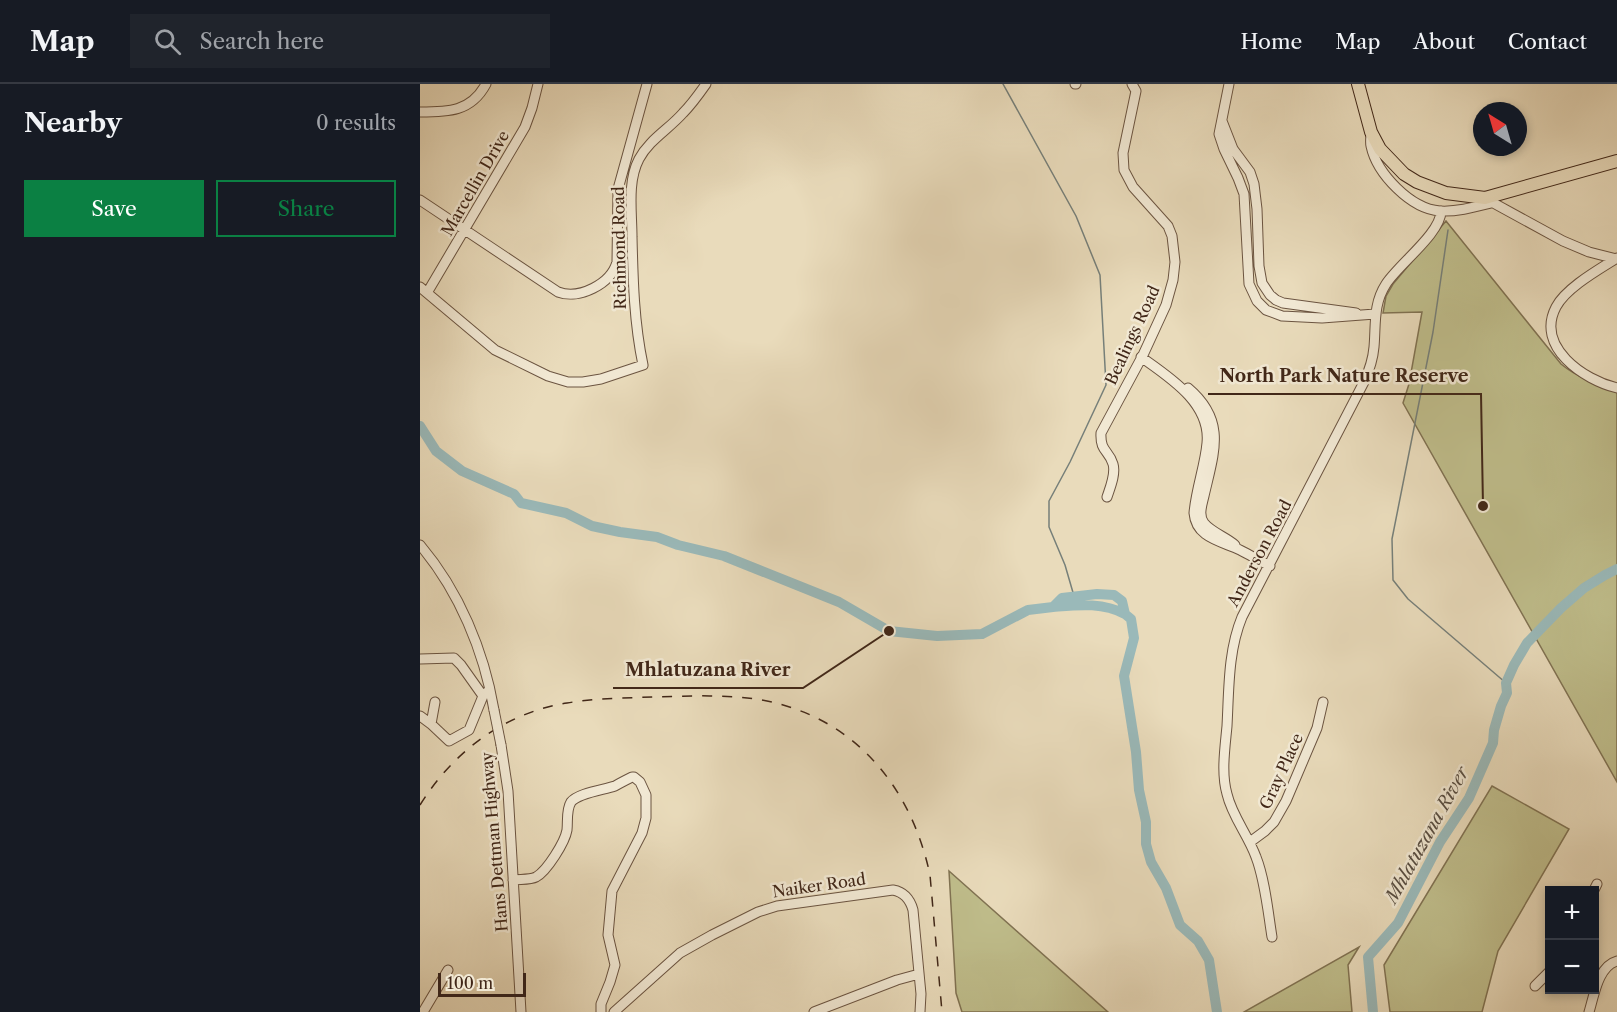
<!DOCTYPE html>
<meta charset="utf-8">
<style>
:root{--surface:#171b24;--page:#20242c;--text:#f1f3f6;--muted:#9ea1a6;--line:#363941;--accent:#0b8043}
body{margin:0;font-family:"Libre Caslon Text",serif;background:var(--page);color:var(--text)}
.controls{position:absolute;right:18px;bottom:18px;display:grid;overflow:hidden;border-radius:0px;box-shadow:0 3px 9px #0003}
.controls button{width:54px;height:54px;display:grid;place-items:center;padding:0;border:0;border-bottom:2px solid var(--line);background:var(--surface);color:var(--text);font:30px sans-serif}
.compass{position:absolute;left:1053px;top:18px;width:54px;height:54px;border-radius:50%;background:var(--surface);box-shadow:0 3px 9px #0003;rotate:323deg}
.scale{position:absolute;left:18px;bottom:15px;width:88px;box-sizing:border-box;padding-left:6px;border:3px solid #412718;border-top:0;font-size:16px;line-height:21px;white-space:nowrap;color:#412718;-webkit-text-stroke:4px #f1e8d3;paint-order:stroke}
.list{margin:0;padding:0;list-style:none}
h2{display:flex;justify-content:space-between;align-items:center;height:78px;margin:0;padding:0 24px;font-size:26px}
h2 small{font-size:20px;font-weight:400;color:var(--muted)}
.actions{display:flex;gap:12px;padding:18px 24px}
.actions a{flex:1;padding:14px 0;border:2px solid var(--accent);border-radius:0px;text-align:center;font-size:21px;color:var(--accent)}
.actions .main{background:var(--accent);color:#fff}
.icon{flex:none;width:33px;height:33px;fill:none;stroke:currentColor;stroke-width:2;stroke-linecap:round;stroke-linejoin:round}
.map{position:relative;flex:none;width:1197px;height:928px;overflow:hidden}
header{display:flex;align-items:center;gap:36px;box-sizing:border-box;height:84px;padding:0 30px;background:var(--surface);border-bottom:2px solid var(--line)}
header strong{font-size:28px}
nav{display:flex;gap:33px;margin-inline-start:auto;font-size:21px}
.search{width:420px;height:54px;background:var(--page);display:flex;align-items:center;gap:15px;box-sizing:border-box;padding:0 21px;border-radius:0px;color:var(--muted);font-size:22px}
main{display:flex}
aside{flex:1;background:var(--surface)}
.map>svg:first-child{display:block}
.green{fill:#bfbd8b;stroke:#807252;stroke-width:1.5}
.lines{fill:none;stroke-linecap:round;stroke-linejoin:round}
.stream{stroke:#767f79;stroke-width:1.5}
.river{stroke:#9ab9b9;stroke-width:10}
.minor-casing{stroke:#6b5441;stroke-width:11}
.major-casing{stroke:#412718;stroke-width:14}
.minor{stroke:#f1e8d3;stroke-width:9}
.major{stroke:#e9dbbb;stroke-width:12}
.rail{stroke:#412718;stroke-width:1.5;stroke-dasharray:10 10;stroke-linecap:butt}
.minor-bridge-casing{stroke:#6b5441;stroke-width:11;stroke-linecap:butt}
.minor-bridge{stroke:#f1e8d3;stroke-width:9}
.labels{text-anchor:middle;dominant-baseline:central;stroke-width:5;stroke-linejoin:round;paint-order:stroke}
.street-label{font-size:16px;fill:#412718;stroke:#f1e8d3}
.water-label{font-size:18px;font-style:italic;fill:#574c40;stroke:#f1e8d3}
.leader{fill:none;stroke:#412718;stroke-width:2}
.callout-dot{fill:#412718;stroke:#f1e8d3;stroke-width:2}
.callout-label{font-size:18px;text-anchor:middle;font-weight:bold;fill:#412718;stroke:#f1e8d3;stroke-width:5;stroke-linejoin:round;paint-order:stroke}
</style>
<header>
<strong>Map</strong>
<div class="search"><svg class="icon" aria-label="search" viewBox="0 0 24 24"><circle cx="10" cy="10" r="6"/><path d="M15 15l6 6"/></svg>Search here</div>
<nav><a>Home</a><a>Map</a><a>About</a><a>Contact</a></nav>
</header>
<main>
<aside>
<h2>Nearby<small>0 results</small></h2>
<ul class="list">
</ul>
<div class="actions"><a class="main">Save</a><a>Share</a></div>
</aside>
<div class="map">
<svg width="1197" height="928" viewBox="0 0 1197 928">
<rect width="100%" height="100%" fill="#e9dbbb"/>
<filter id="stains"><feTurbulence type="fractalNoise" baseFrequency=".00333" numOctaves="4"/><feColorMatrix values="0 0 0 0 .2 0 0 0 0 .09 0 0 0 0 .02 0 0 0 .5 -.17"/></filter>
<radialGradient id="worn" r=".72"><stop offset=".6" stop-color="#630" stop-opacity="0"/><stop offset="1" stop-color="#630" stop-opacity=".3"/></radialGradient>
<!-- green -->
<path class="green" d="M 1026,137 L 1141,280 C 1158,294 1176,300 1197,307 L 1197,698 L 983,319 L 989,300 L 1002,228 L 963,229 L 966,212 L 973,200 Z
M 1072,702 L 1149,745 L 1078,867 L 1062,928 L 970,928 L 964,881 Z
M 529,787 L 688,928 L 542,928 L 536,909 Z
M 939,863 L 928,881 L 932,928 L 824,928 Z"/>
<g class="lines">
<!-- stream -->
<path class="stream" d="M 583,0 L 656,132 L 680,191 L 686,301 L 650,378 L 629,417 L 629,443 L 645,481 L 654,512
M 1028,146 L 1013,248 L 972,455 L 973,496 L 988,515 L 1086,599"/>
<!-- river -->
<path class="river" d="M 0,342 L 16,367 L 42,387 L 94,410 L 101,419 L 146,429 L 172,442 L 200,448 L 237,453 L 258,461 L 304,472 L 419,518 L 469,547 L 517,552 L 562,550 L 608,526 L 633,523 L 642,514 L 677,510 L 694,511 L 702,517 L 705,530 L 711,535 L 714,554 L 704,592 L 716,668 L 719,706 L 726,738 L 726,760 L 731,778 L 746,804 L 760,841 L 778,857 L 789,876 L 797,928
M 633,523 C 658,521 682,518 705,530
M 953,928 L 948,873 L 978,839 L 1020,758 L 1049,714 L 1073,659 L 1074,646 L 1081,622 L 1087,609 L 1086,599 L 1094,581 L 1107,559 L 1141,524 L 1164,504 L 1185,491 L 1197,485"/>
<defs>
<path id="minor" d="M 655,0 L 656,0
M 809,0 L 799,50 L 804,65 L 818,94 L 824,110 L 829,200 L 837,217 L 846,226 L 862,232 L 902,234 L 955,230
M 0,28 C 28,28 51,28 66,0
M 802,37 L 813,65 L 830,88 L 834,100 L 837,125 L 839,182 L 842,199 L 850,211 L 856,216 L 863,219 L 936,229
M 951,48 C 951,53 950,58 951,62 C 957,90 991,125 1020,127 C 1037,128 1055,123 1071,119
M 0,116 L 138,208 C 159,216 191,200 197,178 L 198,105 L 227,0
M 1068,116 L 1143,157 L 1169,168 L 1196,175
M 1197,174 C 1178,186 1146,204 1136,223 C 1115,263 1164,296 1197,304
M 0,203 L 75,266 L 128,292 L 148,298 L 163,298 L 181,295 L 223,281 C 214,238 213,196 212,153 C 212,128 207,98 219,75 C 229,56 249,45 263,29 C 272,20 279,10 286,0
M 7,209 L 105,43 L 112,24 L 118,0
M 721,273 C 749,293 791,319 787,359 C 785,382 776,405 774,429 C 776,454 801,457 820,466 C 830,471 840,477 850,482
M 768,304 C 807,337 794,368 784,412 C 782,421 778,431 784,439 C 791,448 806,453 815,461
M 687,413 C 690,404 696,390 693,380 C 689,366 680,368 681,349 L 723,271 L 746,221 L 753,196 L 755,178 L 752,152 L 748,142 L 713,103 L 704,86 L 703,69 L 716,7 L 712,0
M 0,461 C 39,507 64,567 74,626
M 0,575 L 34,574 L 41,581 L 63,612 L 67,608
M 15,618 L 11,640 L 29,657 L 49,646 L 63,612
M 0,632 L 11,640
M 81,661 L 88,707 L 101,928
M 830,758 L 845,747 L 854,738 L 866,717 L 897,644 L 903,618
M 93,796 C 100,795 110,796 116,793 C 127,787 145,758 147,746 C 148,737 146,726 151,718 C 158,709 183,706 195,702 C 200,699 206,696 212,693 L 214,693 L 220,698 L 226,711 L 226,734 L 222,749 L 192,807 L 188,851 L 195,881 L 190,898 L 181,920 L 181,928
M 1174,806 L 1177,800
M 852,853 C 848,828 845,796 836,773 C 828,751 812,732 807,710 C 801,689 805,664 807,642 C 809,605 808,567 822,533 L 944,298 C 949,287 953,275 954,263 C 956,240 953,220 966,200 C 979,180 1021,149 1021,127
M 1115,902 L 1130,887
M 3,928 L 28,886
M 194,928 L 260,869 L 292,851 L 338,828 L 357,822 L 473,806 C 484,808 490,815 493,826 L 501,910 L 500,928
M 394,928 L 477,896 L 499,890
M 1169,928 C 1174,912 1178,882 1197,877"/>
<path id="major" d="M 938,0 L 951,48 L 960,65 L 984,90 L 997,98 L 1026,109 L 1065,114 L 1197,77"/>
</defs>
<!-- minor casing -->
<use href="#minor" class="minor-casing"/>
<!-- major casing -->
<use href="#major" class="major-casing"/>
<!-- minor -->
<use href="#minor" class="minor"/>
<!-- major -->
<use href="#major" class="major"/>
<!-- rail -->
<path class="rail" d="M 0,721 C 33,668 84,629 147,619 C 176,614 205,614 233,613 C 269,612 306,610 342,616 C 434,633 491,702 510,791 L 522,928"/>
<defs>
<path id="minor-bridge" d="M 74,626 L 81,661"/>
</defs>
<!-- minor-bridge casing -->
<use href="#minor-bridge" class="minor-bridge-casing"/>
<!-- minor-bridge -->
<use href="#minor-bridge" class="minor-bridge"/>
</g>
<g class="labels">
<!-- street labels -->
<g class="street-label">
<text transform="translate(55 99) rotate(-60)">Marcellin Drive</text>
<text transform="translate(199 164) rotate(-91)">Richmond Road</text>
<text transform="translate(712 251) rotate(-65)">Bealings Road</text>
<text transform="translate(839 469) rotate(-62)">Anderson Road</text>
<text transform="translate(861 687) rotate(-65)">Gray Place</text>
<text transform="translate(74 758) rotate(-95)">Hans Dettman Highway</text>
<text transform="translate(399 801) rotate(-8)">Naiker Road</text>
</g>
<!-- water labels -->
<g class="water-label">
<text transform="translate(1007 751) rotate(-61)">Mhlatuzana River</text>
</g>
</g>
<!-- callouts -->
<path class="leader" d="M1063 422L1061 310H788M469 547L383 604H193"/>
<g class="callout-dot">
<circle cx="1063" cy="422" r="6"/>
<circle cx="469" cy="547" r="6"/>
</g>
<g class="callout-label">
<text x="924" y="298">North Park Nature Reserve</text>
<text x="288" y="592">Mhlatuzana River</text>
</g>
<rect width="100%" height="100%" filter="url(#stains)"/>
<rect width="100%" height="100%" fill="url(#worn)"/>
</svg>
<div class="controls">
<button>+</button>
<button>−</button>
</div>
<svg class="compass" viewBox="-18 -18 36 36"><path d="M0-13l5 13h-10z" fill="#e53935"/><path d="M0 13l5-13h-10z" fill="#9ea1a6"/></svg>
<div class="scale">100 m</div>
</div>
</main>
